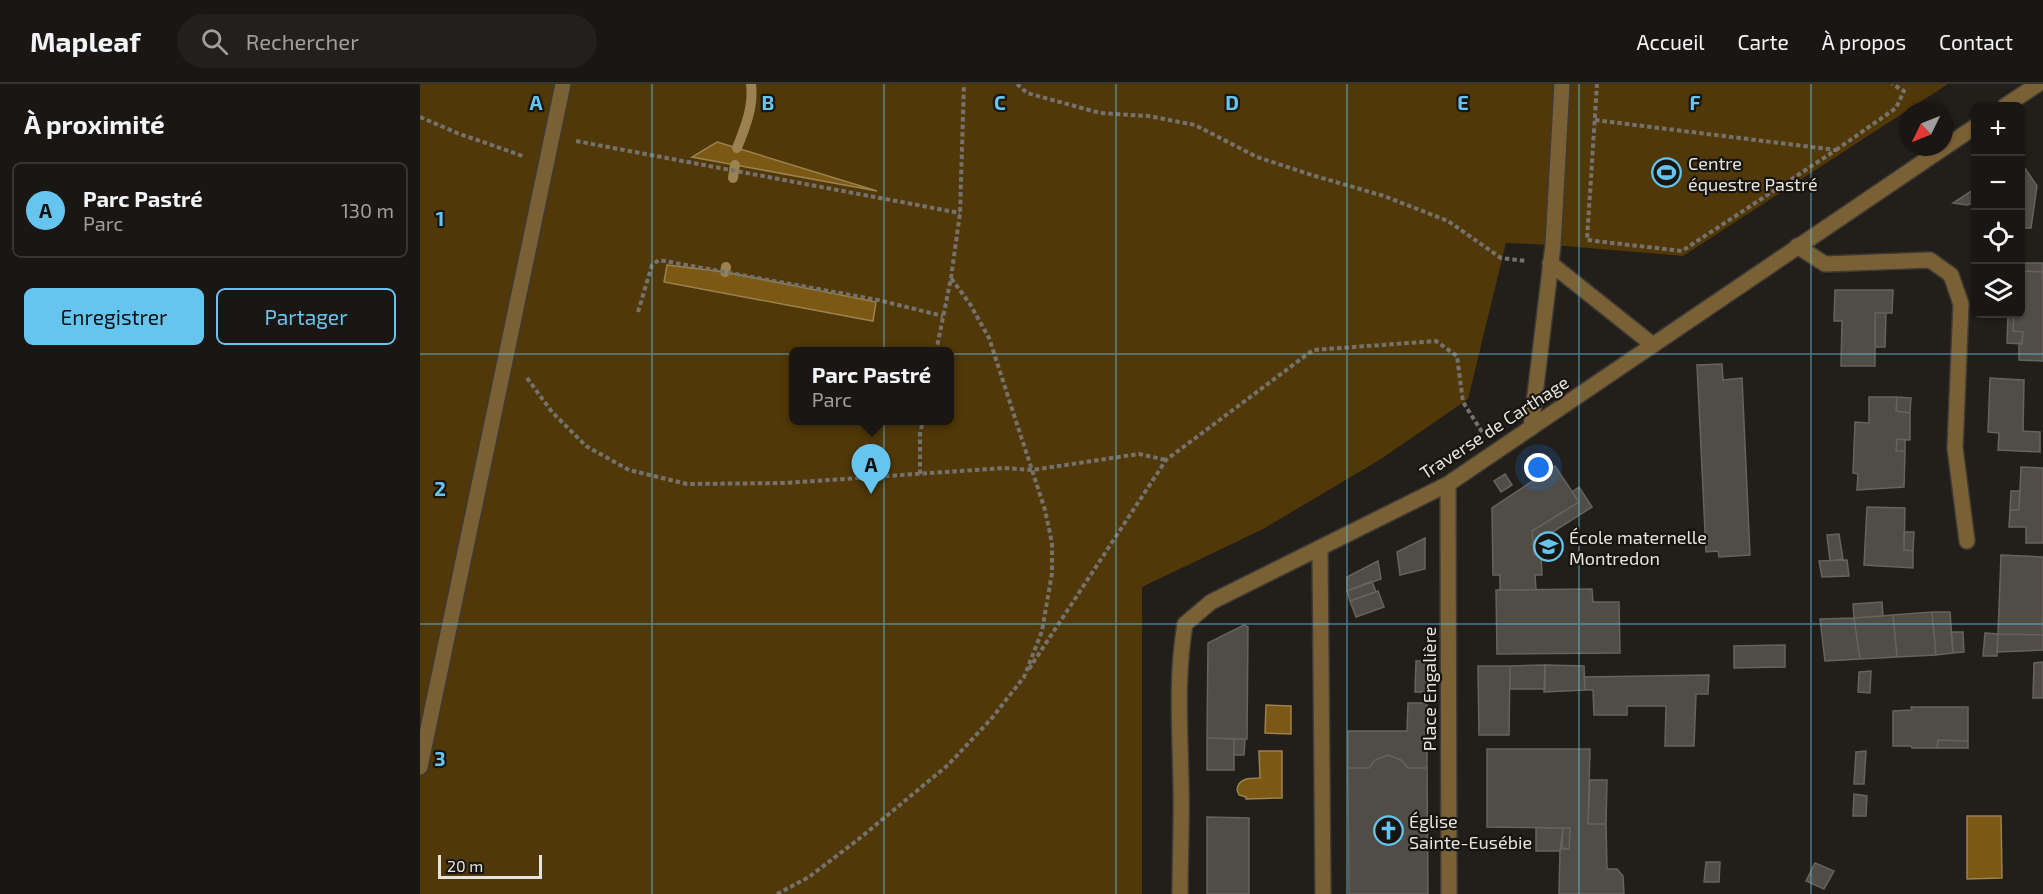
<!DOCTYPE html>
<html lang="fr">
<meta charset="utf-8">
<style>
:root{--surface:#1a1613;--page:#231f1c;--text:#f1f3f6;--muted:#9f9fa0;--line:#383533;--accent:#65c5ee}
body{margin:0;font-family:"Exo 2",sans-serif;background:var(--page);color:var(--text)}
.controls{position:absolute;right:18px;top:18px;display:grid;overflow:hidden;border-radius:9px;box-shadow:0 2px 4px #0004}
.controls button{width:54px;height:54px;display:grid;place-items:center;padding:0;border:0;border-bottom:2px solid var(--line);background:var(--surface);color:var(--text);font:30px sans-serif}
.compass{position:absolute;left:1479px;top:18px;width:54px;height:54px;border-radius:50%;background:var(--surface);box-shadow:0 2px 4px #0004;rotate:227deg}
.scale{position:absolute;left:18px;bottom:15px;width:104px;box-sizing:border-box;padding-left:6px;border:3px solid #e7e4e0;border-top:0;font-size:16px;line-height:21px;white-space:nowrap;color:#e7e4e0;-webkit-text-stroke:4px #181510;paint-order:stroke}
.you{position:absolute;left:1119px;top:384px;width:21px;height:21px;margin:-15px;border:4px solid #fff;border-radius:50%;background:#1a73e8;box-shadow:0 0 0 9px #1a73e833}
.badge{display:grid;place-items:center;width:39px;height:39px;border-radius:50%;background:var(--accent);color:#111;font-size:20px;font-weight:700}
.pin{position:absolute;translate:-50% -50px;filter:drop-shadow(0 2px 3px #0008)}
.pin::after{content:'';position:absolute;top:32px;width:21px;height:18px;background:inherit;clip-path:polygon(0 0,100% 0,50% 100%)}
.popup{position:absolute;left:369px;top:263px;width:165px;height:78px;box-sizing:border-box;display:grid;place-content:center;border-radius:9px;background:var(--surface);filter:drop-shadow(0 2px 4px #0005);font-size:20px;white-space:nowrap;color:var(--muted)}
.popup b{font-size:22px;color:var(--text)}
.popup::after{content:'';position:absolute;left:50%;top:100%;margin-left:-12px;border:12px solid transparent;border-top-color:var(--surface)}
.list{margin:0;padding:0;list-style:none}
h2{display:flex;justify-content:space-between;align-items:center;height:78px;margin:0;padding:0 24px;font-size:26px}
h2 small{font-size:20px;font-weight:400;color:var(--muted)}
.list li{display:grid;grid-template-columns:39px 1fr auto;gap:18px;align-items:center;box-sizing:border-box;height:96px;margin:0 12px 12px;padding:0 12px;border:2px solid var(--line);border-radius:9px}
.list b{display:block;font-size:22px;white-space:nowrap}
.list p{margin:0;font-size:20px;white-space:nowrap;color:var(--muted)}
.list em{font-size:20px;font-style:normal;color:var(--muted)}
.actions{display:flex;gap:12px;padding:18px 24px}
.actions a{flex:1;padding:14px 0;border:2px solid var(--accent);border-radius:9px;text-align:center;font-size:21px;color:var(--accent)}
.actions .main{background:var(--accent);color:#111}
.icon{flex:none;width:33px;height:33px;fill:none;stroke:currentColor;stroke-width:2;stroke-linecap:round;stroke-linejoin:round}
.map{position:relative;flex:none;width:1623px;height:810px;overflow:hidden}
header{display:flex;align-items:center;gap:36px;box-sizing:border-box;height:84px;padding:0 30px;background:var(--surface);border-bottom:2px solid var(--line)}
header strong{font-size:28px}
nav{display:flex;gap:33px;margin-inline-start:auto;font-size:21px}
.search{width:420px;height:54px;background:var(--page);display:flex;align-items:center;gap:15px;box-sizing:border-box;padding:0 21px;border-radius:33px;color:var(--muted);font-size:22px}
main{display:flex}
aside{flex:1;background:var(--surface)}
.map>svg:first-child{display:block}
.green{fill:#513808;fill-rule:evenodd}
.water{fill:#7b5813;stroke:#9b8250;stroke-width:1.5}
.lines{fill:none;stroke-linecap:round;stroke-linejoin:round}
.stream{stroke:#9b8250;stroke-width:10}
.building{fill:#504c46;stroke:#67635c;stroke-width:1.5}
.lane-casing{stroke:#3e3a35;stroke-width:18}
.street-casing{stroke:#3e3a35;stroke-width:18}
.path{stroke:#75726d;stroke-width:4;stroke-dasharray:4.5 3;stroke-linecap:butt}
.lane{stroke:#7a6035;stroke-width:15}
.street{stroke:#7a6035;stroke-width:15}
.grid{fill:none;stroke:#65c5ee;stroke-width:1.5;stroke-opacity:0.55}
.labels{text-anchor:middle;dominant-baseline:central;stroke-width:4.5;stroke-linejoin:round;paint-order:stroke}
.poi-label{font-size:18px;fill:#e7e4e0;stroke:#181510;text-anchor:start}
.street-label{font-size:18px;fill:#e7e4e0;stroke:#181510}
.grid-label{font-size:20px;text-anchor:middle;font-weight:bold;fill:#65c5ee;stroke:#181510;stroke-width:4.5;stroke-linejoin:round;paint-order:stroke}
</style>
<header>
<strong>Mapleaf</strong>
<div class="search"><svg class="icon" aria-label="search" viewBox="0 0 24 24"><circle cx="10" cy="10" r="6"/><path d="M15 15l6 6"/></svg>Rechercher</div>
<nav><a>Accueil</a><a>Carte</a><a>À propos</a><a>Contact</a></nav>
</header>
<main>
<aside>
<h2>À proximité<small></small></h2>
<ul class="list">
<li><span class="badge">A</span><div><b>Parc Pastré</b><p>Parc</p></div><em>130 m</em></li>
</ul>
<div class="actions"><a class="main">Enregistrer</a><a>Partager</a></div>
</aside>
<div class="map">
<svg width="1623" height="810" viewBox="0 0 1623 810">
<rect width="100%" height="100%" fill="#221e19"/>
<!-- green -->
<path class="green" d="M 0,0 L 1528,0 L 1263,172 L 1133,161 L 1086,159 L 1048,315 L 961,375 L 843,445 L 722,503 L 722,810 L 0,810 ZM 373,268 L 529,268 L 529,336 L 373,336 Z"/>
<!-- water -->
<path class="water" d="M 297,58 L 317,64 L 457,107 L 272,73 Z
M 247,181 L 305,188 L 456,218 L 453,237 L 244,198 Z
M 846,621 L 871,622 L 871,650 L 845,649 Z
M 839,667 L 862,667 L 862,714 L 826,715 L 826,713 L 819,711 L 817,706 C 818,694 830,694 840,694 Z
M 1547,732 L 1581,732 L 1582,794 L 1547,795 Z"/>
<g class="lines">
<!-- stream -->
<path class="stream" d="M 317,64 C 325,44 334,22 331,0
M 313,94 L 315,81
M 305,188 L 306,183"/>
</g>
<!-- building -->
<path class="building" d="M 1600,77 L 1617,102 L 1611,144 L 1600,144 Z
M 1556,104 L 1556,118 L 1547,121 L 1533,119 Z
M 1600,179 L 1623,179 L 1623,188 L 1605,187 L 1603,222 L 1600,222 Z
M 1605,187 L 1623,188 L 1623,277 L 1599,276 L 1599,259 L 1602,260 L 1603,248 L 1593,247 L 1594,230 L 1600,230 L 1600,222 L 1603,222 Z
M 1415,206 L 1473,206 L 1472,229 L 1455,229 L 1455,282 L 1421,282 L 1422,237 L 1414,237 Z
M 1455,229 L 1466,229 L 1465,263 L 1455,263 Z
M 1588,230 L 1594,230 L 1593,247 L 1603,248 L 1602,260 L 1587,259 Z
M 1302,280 L 1303,296 L 1322,294 L 1330,471 L 1299,473 L 1298,467 L 1286,468 L 1277,281 Z
M 1570,294 L 1604,296 L 1603,347 L 1620,348 L 1620,368 L 1578,366 L 1579,349 L 1568,348 Z
M 1449,313 L 1477,313 L 1476,327 L 1490,329 L 1490,356 L 1477,355 L 1476,367 L 1485,367 L 1484,403 L 1437,406 L 1438,390 L 1433,389 L 1435,338 L 1449,339 Z
M 1477,313 L 1491,314 L 1490,329 L 1476,327 Z
M 1477,355 L 1485,356 L 1485,367 L 1476,367 Z
M 1135,382 L 1159,418 L 1112,447 L 1114,470 L 1121,470 L 1122,491 L 1115,491 L 1116,506 L 1080,506 L 1080,491 L 1073,491 L 1072,424 Z
M 1601,383 L 1623,384 L 1623,459 L 1606,459 L 1606,443 L 1589,443 L 1590,426 L 1599,426 Z
M 1085,390 L 1092,401 L 1081,408 L 1074,397 Z
M 1159,403 L 1172,423 L 1120,456 L 1121,470 L 1114,470 L 1112,447 L 1159,418 L 1152,408 Z
M 1591,407 L 1600,407 L 1599,426 L 1590,426 Z
M 1447,423 L 1485,424 L 1484,466 L 1493,467 L 1493,484 L 1444,481 Z
M 1484,448 L 1494,448 L 1493,467 L 1484,466 Z
M 1419,450 L 1423,475 L 1410,477 L 1407,451 Z
M 1005,454 L 1005,485 L 980,491 L 977,468 Z
M 1581,471 L 1623,473 L 1623,551 L 1578,550 Z
M 1427,476 L 1429,492 L 1402,493 L 1399,477 Z
M 958,477 L 961,495 L 927,507 L 927,493 Z
M 952,497 L 956,508 L 930,517 L 927,507 Z
M 1172,505 L 1173,518 L 1199,518 L 1200,569 L 1077,570 L 1076,506 Z
M 958,507 L 964,523 L 936,533 L 930,517 Z
M 1462,518 L 1463,532 L 1434,534 L 1433,520 Z
M 1512,528 L 1516,571 L 1477,573 L 1473,531 Z
M 1512,528 L 1530,528 L 1533,569 L 1516,571 Z
M 1473,531 L 1477,573 L 1440,575 L 1434,534 Z
M 1434,534 L 1440,575 L 1405,577 L 1400,535 Z
M 824,541 L 828,543 L 827,655 L 787,654 L 788,559 Z
M 1531,548 L 1543,548 L 1544,568 L 1533,569 Z
M 1565,549 L 1578,550 L 1577,572 L 1563,572 Z
M 1578,550 L 1623,551 L 1623,566 L 1577,568 Z
M 1365,561 L 1365,583 L 1314,584 L 1314,562 Z
M 996,577 L 1006,577 L 1007,608 L 995,608 Z
M 1623,578 L 1623,614 L 1613,614 L 1614,579 Z
M 1125,581 L 1125,605 L 1090,605 L 1090,582 Z
M 1125,581 L 1164,582 L 1165,606 L 1124,608 Z
M 1058,582 L 1090,582 L 1089,651 L 1059,651 Z
M 1451,587 L 1450,609 L 1438,608 L 1439,588 Z
M 1289,591 L 1288,610 L 1276,610 L 1274,662 L 1245,662 L 1246,622 L 1207,622 L 1207,631 L 1174,631 L 1173,606 L 1165,606 L 1164,593 Z
M 988,619 L 1007,619 L 1007,684 L 988,684 L 981,676 L 968,671 L 955,676 L 949,684 L 928,684 L 928,647 L 987,647 Z
M 1491,623 L 1548,623 L 1548,657 L 1518,656 L 1517,664 L 1492,664 L 1491,662 L 1473,662 L 1473,627 L 1492,626 Z
M 787,654 L 814,655 L 814,686 L 787,686 Z
M 814,655 L 825,655 L 824,671 L 814,671 Z
M 1518,656 L 1548,657 L 1548,664 L 1517,664 Z
M 1067,665 L 1170,665 L 1168,740 L 1186,740 L 1187,785 L 1197,785 L 1203,792 L 1204,810 L 1139,810 L 1140,765 L 1149,765 L 1150,744 L 1067,743 Z
M 1446,667 L 1444,700 L 1434,700 L 1436,668 Z
M 968,671 L 981,676 L 988,684 L 1007,684 L 1008,810 L 929,810 L 928,684 L 949,684 L 955,676 Z
M 1170,696 L 1187,696 L 1186,740 L 1168,740 Z
M 1434,710 L 1447,712 L 1446,732 L 1433,732 Z
M 787,733 L 829,734 L 829,810 L 787,810 Z
M 1116,744 L 1143,744 L 1140,767 L 1116,767 Z
M 1143,744 L 1150,744 L 1149,765 L 1142,764 Z
M 1286,778 L 1300,778 L 1299,798 L 1284,798 Z
M 1395,779 L 1414,787 L 1404,805 L 1386,797 Z"/>
<g class="lines">
<defs>
<path id="lane" d="M 1377,162 L 1405,180 L 1510,176 L 1531,191 L 1541,220 L 1535,364 L 1547,457
M 1130,179 L 1233,261
M 1111,344 L 1133,161 L 1142,0
M 0,683 L 143,0"/>
<path id="street" d="M 1585,22 L 1618,0
M 1028,400 L 1029,810
M 900,464 L 903,810
M 760,810 C 760,773 762,736 761,700 C 760,646 756,593 765,540 L 791,518 L 1028,400 L 1556,42"/>
</defs>
<!-- lane casing -->
<use href="#lane" class="lane-casing"/>
<!-- street casing -->
<use href="#street" class="street-casing"/>
<!-- path -->
<path class="path" d="M 597,0 L 607,9 L 680,29 L 728,32 L 775,41 L 837,73 L 895,92 L 964,112 L 1028,137 L 1081,174 L 1106,177
M 0,33 L 37,49 L 103,72
M 1175,36 L 1416,66 L 1262,167 L 1167,156 L 1177,0
M 156,57 L 540,129
M 1416,66 L 1476,24 L 1484,7 L 1472,0
M 218,228 L 232,181 L 239,176 L 458,216 L 523,232
M 516,268 L 531,194 L 540,129 L 544,0
M 107,294 L 132,328 L 166,362 L 209,386 L 267,400 L 365,399 L 584,384 L 612,386 L 719,370 L 746,376
M 500,390 L 500,350 L 503,336
M 609,585 L 746,376 L 893,266 L 1016,257 L 1037,272 L 1043,318 L 1062,348
M 357,810 L 389,793 L 440,754 L 528,681 L 572,634 L 604,593 L 622,547 L 632,489 L 632,459 L 625,426 L 569,254 L 550,220 L 531,194"/>
<!-- lane -->
<use href="#lane" class="lane"/>
<!-- street -->
<use href="#street" class="street"/>
</g>
<!-- grid -->
<path class="grid" d="M 232,0 L 232,810M 464,0 L 464,810M 696,0 L 696,810M 927,0 L 927,810M 1159,0 L 1159,810M 1391,0 L 1391,810M 0,270 L 1623,270M 0,540 L 1623,540"/>
<!-- icons -->
<defs>
<symbol id="stadium-ring" viewBox="-11 -11 22 22"><circle r="9.5" fill="#181510" stroke="#65c5ee" stroke-width="1.5"/><path d="M0-5a6.5 5 0 1 0 0 10a6.5 5 0 1 0 0-10ZM-3.5-1.8h7v3.6h-7Z" fill="#65c5ee"/></symbol>
<symbol id="school-ring" viewBox="-11 -11 22 22"><circle r="9.5" fill="#181510" stroke="#65c5ee" stroke-width="1.5"/><path d="M0-5L7-2L0 1L-7-2ZM-4 1L0 2.5L4 1V4Q0 6-4 4Z" fill="#65c5ee"/></symbol>
<symbol id="church-ring" viewBox="-11 -11 22 22"><circle r="9.5" fill="#181510" stroke="#65c5ee" stroke-width="1.5"/><path d="M-1.2-6h2.4v3.5h3.3v2.4h-3.3V6h-2.4V-.1h-3.3v-2.4h3.3Z" fill="#65c5ee"/></symbol>
</defs>
<g fill-rule="evenodd">
<use href="#stadium-ring" x="1230" y="72" width="33" height="33"/>
<use href="#school-ring" x="1112" y="446" width="33" height="33"/>
<use href="#church-ring" x="952" y="730" width="33" height="33"/>
</g>
<g class="labels">
<!-- poi labels -->
<g class="poi-label">
<text x="1268" y="79">Centre<tspan x="1268" dy="21">équestre Pastré</tspan></text>
<text x="1149" y="453">École maternelle<tspan x="1149" dy="21">Montredon</tspan></text>
<text x="989" y="737">Église<tspan x="989" dy="21">Sainte-Eusébie</tspan></text>
</g>
<!-- street labels -->
<g class="street-label">
<text transform="translate(1074 343) rotate(-33)">Traverse de Carthage</text>
<text transform="translate(1009 605) rotate(-90)">Place Engalière</text>
</g>
</g>
<g class="grid-label">
<text x="116" y="26">A</text>
<text x="348" y="26">B</text>
<text x="580" y="26">C</text>
<text x="812" y="26">D</text>
<text x="1043" y="26">E</text>
<text x="1275" y="26">F</text>
<text x="20" y="142">1</text>
<text x="20" y="412">2</text>
<text x="20" y="682">3</text>
</g>
</svg>
<div class="controls">
<button>+</button>
<button>−</button>
<button><svg class="icon" aria-label="locate" viewBox="0 0 24 24"><circle cx="12" cy="12" r="6"/><path d="M12 2v4M12 18v4M2 12h4M18 12h4"/></svg></button>
<button><svg class="icon" aria-label="layers" viewBox="0 0 24 24"><path d="M12 4l9 5-9 5-9-5zM3 14l9 5 9-5"/></svg></button>
</div>
<svg class="compass" viewBox="-18 -18 36 36"><path d="M0-13l5 13h-10z" fill="#e53935"/><path d="M0 13l5-13h-10z" fill="#9f9fa0"/></svg>
<div class="scale">20 m</div>
<div class="you"></div>
<div class="pin badge" style="left:451px;top:410px">A</div>
<div class="popup"><b>Parc Pastré</b>Parc</div>
</div>
</main>
